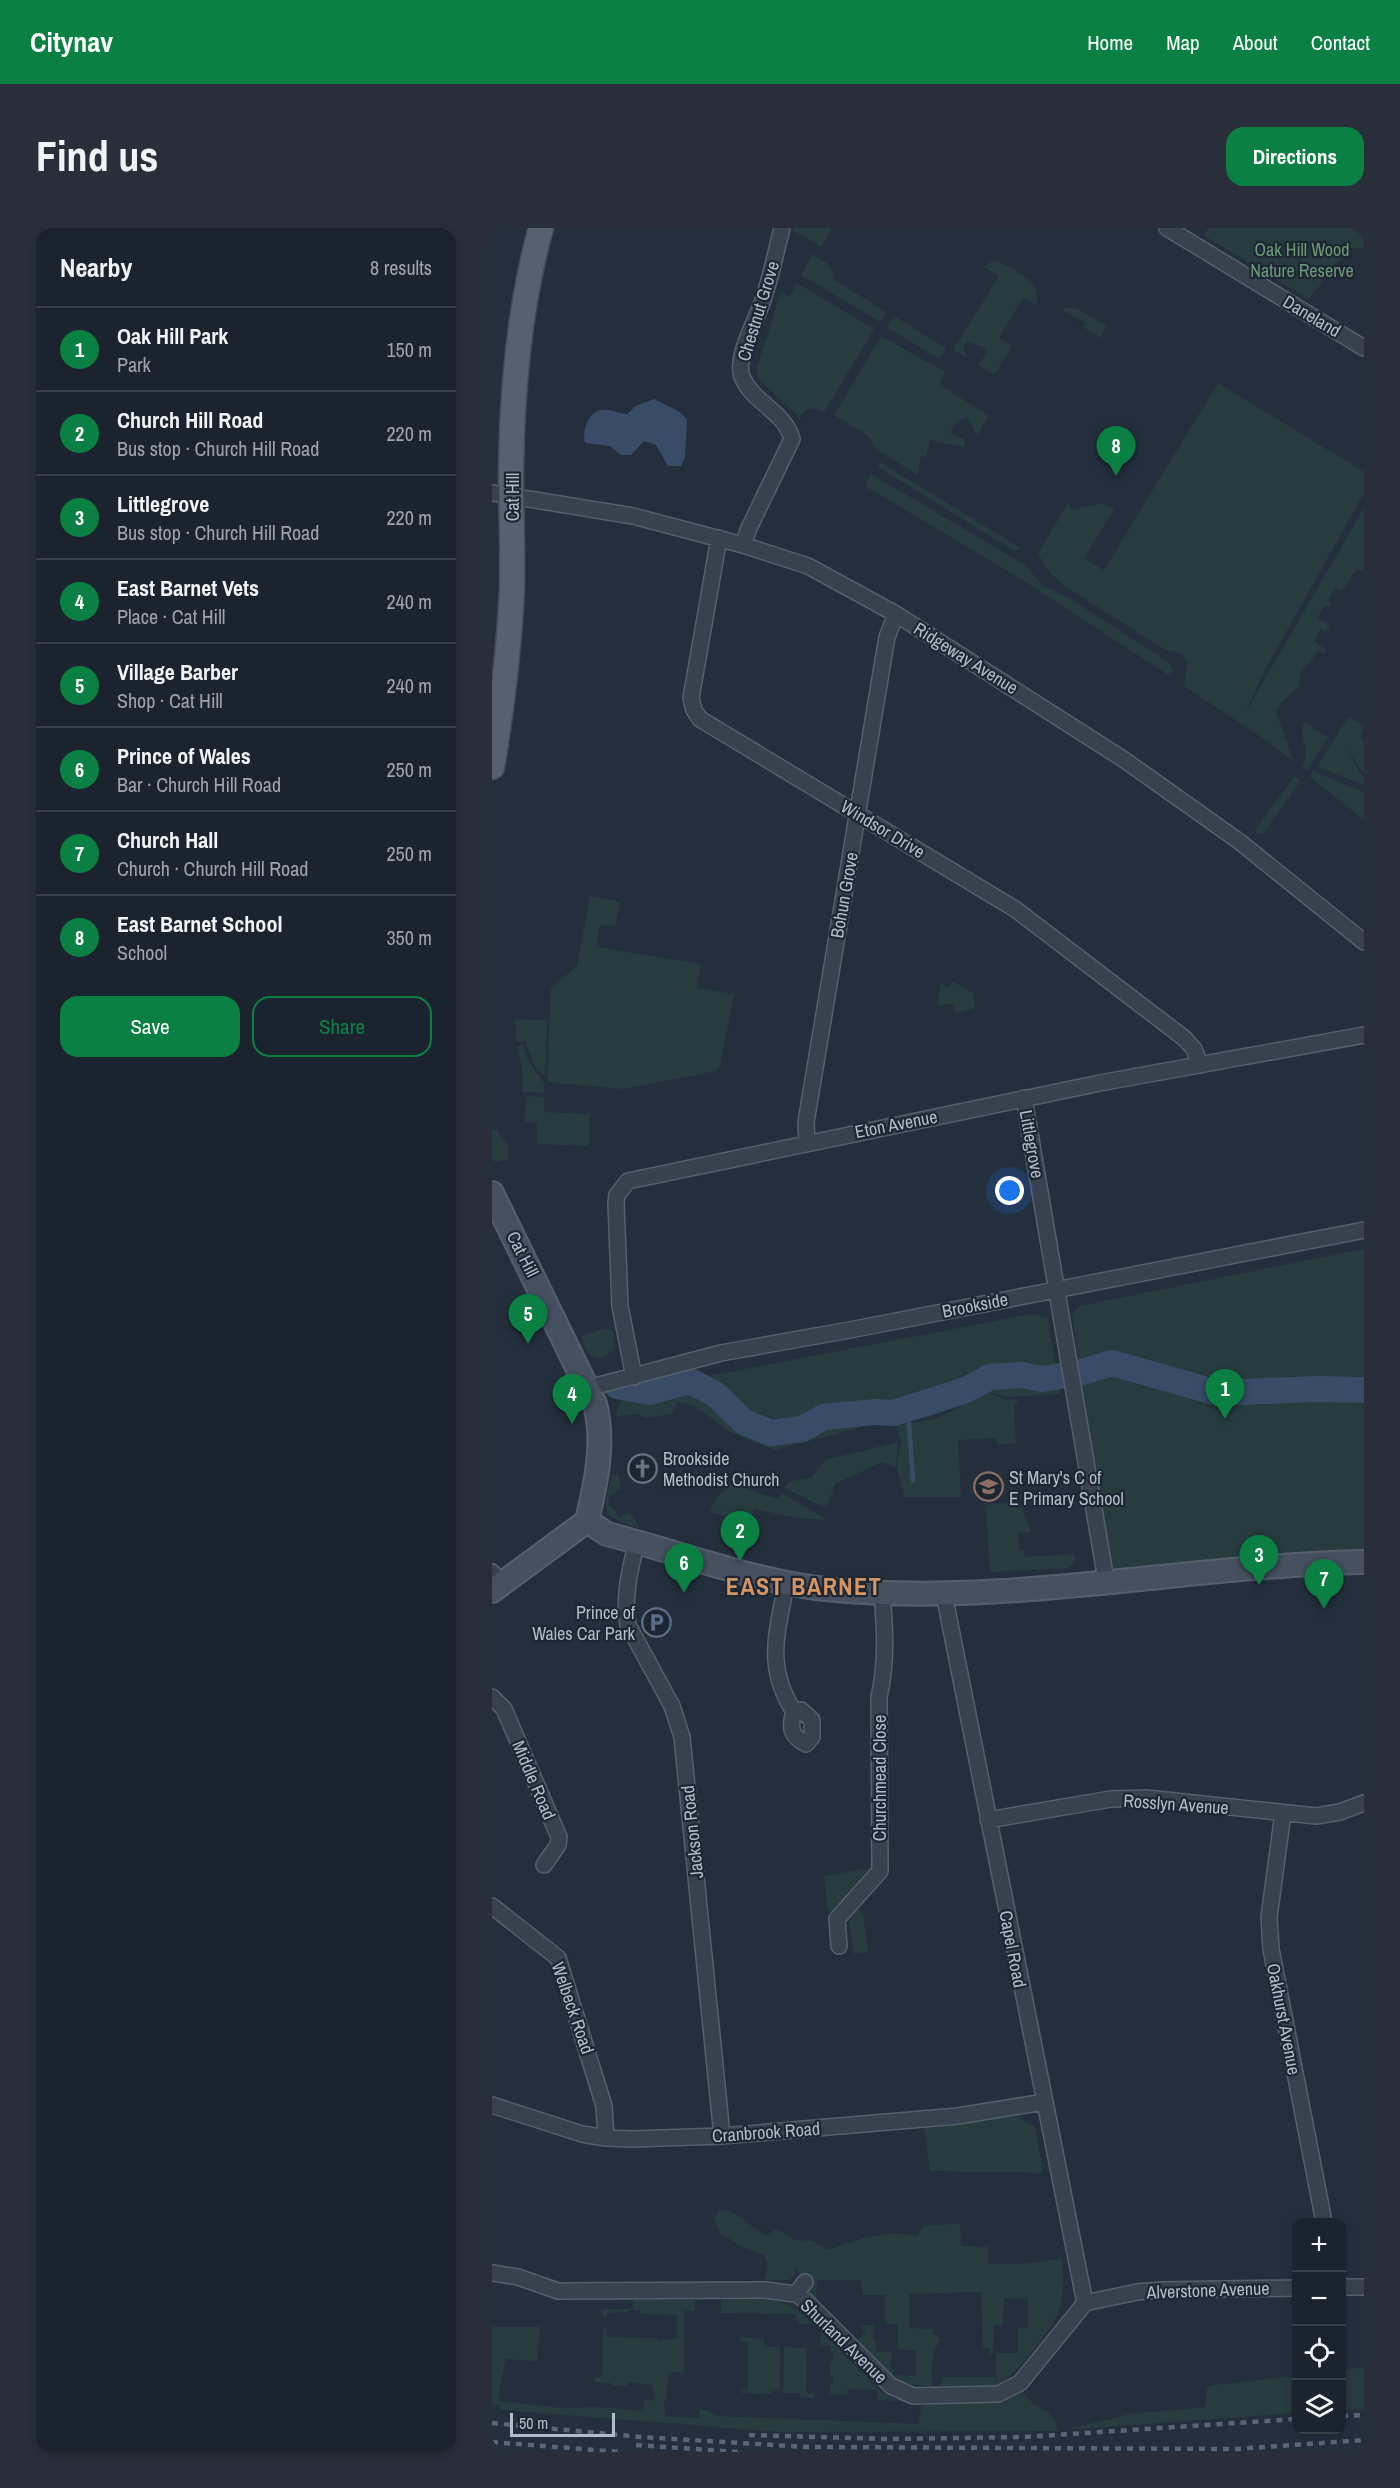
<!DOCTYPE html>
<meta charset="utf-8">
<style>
:root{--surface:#1b232e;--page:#282f3a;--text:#f1f3f6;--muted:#a0a4aa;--line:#39404a;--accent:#0b8043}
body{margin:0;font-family:"Archivo Narrow",sans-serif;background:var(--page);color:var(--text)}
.controls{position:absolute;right:18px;bottom:18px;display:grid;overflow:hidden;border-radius:12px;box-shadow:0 3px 9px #0003}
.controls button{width:54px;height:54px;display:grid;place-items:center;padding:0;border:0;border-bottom:2px solid var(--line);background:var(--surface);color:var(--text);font:30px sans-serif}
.scale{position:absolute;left:18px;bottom:15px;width:105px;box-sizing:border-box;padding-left:6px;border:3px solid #b4bcc9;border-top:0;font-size:16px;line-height:21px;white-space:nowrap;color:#b4bcc9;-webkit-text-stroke:4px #1d2633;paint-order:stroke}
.you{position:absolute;left:518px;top:963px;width:21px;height:21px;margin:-15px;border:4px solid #fff;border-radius:50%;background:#1a73e8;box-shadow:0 0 0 9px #1a73e833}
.badge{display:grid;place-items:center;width:39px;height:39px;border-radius:50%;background:var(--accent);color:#fff;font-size:20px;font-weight:700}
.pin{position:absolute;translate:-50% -50px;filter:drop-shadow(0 2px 3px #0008)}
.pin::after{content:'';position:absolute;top:32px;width:21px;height:18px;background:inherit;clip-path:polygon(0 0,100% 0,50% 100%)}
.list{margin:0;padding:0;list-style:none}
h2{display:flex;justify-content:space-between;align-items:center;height:78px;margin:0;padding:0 24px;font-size:26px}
h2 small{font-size:20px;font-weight:400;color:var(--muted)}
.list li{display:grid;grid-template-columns:39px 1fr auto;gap:18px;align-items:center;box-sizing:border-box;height:84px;padding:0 24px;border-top:2px solid var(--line)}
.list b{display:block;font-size:22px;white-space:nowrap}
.list p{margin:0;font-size:20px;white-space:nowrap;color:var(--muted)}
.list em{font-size:20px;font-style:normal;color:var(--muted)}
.actions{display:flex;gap:12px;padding:18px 24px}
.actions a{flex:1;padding:14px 0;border:2px solid var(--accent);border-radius:18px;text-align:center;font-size:21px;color:var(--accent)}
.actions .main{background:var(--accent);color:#fff}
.icon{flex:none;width:33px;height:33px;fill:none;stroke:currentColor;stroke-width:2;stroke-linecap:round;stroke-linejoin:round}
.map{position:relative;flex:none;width:872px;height:2224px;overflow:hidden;border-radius:18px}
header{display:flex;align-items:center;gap:36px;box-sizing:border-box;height:84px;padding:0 30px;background:var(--accent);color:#fff}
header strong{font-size:28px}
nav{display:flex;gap:33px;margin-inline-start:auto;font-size:21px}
.intro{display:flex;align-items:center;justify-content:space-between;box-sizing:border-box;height:144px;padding:0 36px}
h1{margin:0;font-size:42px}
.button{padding:15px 27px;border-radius:18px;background:var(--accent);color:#fff;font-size:21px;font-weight:700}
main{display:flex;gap:36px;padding:0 36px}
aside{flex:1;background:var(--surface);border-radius:18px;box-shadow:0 3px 9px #0003}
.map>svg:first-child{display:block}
.green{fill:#263c3f}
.water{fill:#394c67}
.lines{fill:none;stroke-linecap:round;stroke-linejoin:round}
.stream{stroke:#394c67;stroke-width:4.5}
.river{stroke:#394c67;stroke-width:26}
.street-casing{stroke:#565f6c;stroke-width:18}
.secondary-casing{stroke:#565f6c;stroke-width:26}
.primary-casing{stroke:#414a57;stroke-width:27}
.street{stroke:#38414e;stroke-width:15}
.secondary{stroke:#465061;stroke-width:22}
.primary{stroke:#56606e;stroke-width:24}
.rail{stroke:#5a6575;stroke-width:4.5;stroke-dasharray:6 6;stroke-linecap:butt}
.labels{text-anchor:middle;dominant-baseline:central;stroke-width:4.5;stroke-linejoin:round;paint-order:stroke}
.park-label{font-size:18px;fill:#6b9a76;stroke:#1d2633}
.street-label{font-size:18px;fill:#b4bcc9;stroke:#1d2633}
.poi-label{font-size:18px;fill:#b4bcc9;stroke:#1d2633;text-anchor:start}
.district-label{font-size:24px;font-weight:bold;letter-spacing:1.5px;fill:#d59563;stroke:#1d2633}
</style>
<header>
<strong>Citynav</strong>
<nav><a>Home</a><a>Map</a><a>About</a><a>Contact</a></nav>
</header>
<div class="intro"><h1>Find us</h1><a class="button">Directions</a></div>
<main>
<aside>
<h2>Nearby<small>8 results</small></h2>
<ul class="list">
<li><span class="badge">1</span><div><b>Oak Hill Park</b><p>Park</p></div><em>150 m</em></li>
<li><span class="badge">2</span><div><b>Church Hill Road</b><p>Bus stop · Church Hill Road</p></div><em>220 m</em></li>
<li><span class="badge">3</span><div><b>Littlegrove</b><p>Bus stop · Church Hill Road</p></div><em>220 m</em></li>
<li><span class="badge">4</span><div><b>East Barnet Vets</b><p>Place · Cat Hill</p></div><em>240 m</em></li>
<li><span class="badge">5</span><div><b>Village Barber</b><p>Shop · Cat Hill</p></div><em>240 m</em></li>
<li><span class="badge">6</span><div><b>Prince of Wales</b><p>Bar · Church Hill Road</p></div><em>250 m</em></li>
<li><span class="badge">7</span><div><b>Church Hall</b><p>Church · Church Hill Road</p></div><em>250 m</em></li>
<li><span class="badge">8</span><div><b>East Barnet School</b><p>School</p></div><em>350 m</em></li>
</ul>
<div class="actions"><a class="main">Save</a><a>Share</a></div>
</aside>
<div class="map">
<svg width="872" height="2224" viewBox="0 0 872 2224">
<rect width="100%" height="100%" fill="#242f3e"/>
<!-- green -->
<path class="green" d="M 302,0 L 340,0 L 329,19 L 301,2 Z
M 717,0 L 872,0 L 872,20 L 858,20 L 817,71 L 711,7 Z
M 321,26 L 336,36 L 343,48 L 341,51 L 394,84 L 388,94 L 309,47 Z
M 499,33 L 506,33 C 525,45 551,51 544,77 L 531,70 L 507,110 L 520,118 L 502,147 L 486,137 L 495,125 L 493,119 L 474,114 L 472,120 L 474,129 L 461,122 L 507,48 L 492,39 Z
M 305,55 L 382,101 L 332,184 L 325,180 L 315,182 L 307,189 L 266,150 L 264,143 L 289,63 L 297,69 Z
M 584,80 L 615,98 L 608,110 L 591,99 L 593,95 L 569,81 Z
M 402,88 L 454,120 L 447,131 L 395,99 Z
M 389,108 L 453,144 L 447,157 L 497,187 L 485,207 L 475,189 C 466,192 462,197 458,205 L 473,211 L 472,219 L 438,212 L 434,229 L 429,228 L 426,247 L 385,222 L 374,206 L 342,187 Z
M 726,155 L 872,244 L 872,265 L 775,438 L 752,487 L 872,280 L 872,344 L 865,340 L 850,363 L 844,360 L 836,372 L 840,375 L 838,380 L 833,377 L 825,390 L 838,398 L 834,404 L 829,401 L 822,413 L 834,422 L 831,426 L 826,423 L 819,433 L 808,444 L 807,459 L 790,473 L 784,484 L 802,534 L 781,517 L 692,458 L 696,433 L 687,425 L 674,422 L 574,359 L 559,346 L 546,326 L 577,273 L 579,282 L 612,275 L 622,282 L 592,330 L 612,342 Z
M 388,234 L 527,319 L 524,324 L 386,239 Z
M 379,246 L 533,337 L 552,359 L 574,368 L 676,434 L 681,443 L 678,448 L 529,351 L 373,258 Z
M 857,488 L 872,499 L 869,509 L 872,511 L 872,546 L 852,517 L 872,551 L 872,557 L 825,539 Z
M 812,494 L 836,510 L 815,543 L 810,539 C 820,520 806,512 812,494 Z
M 821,543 L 872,564 L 872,592 L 818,549 Z
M 802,548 L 807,550 L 807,555 L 771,606 L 764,606 L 764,601 Z
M 98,668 L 128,674 L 123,698 L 108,697 L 104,719 L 209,736 L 205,760 L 242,766 L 228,837 L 224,843 L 132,861 L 55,854 L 59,760 L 85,738 Z
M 460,753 L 481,765 L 483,780 L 464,785 L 461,775 L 446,778 L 448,755 L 456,760 Z
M 23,791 L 55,792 L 53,848 L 43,838 L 33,813 L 24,813 Z
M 27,817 L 31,817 C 34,832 43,843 52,855 L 52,865 L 31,864 L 30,840 L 25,822 Z
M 34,868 L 52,869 L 52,884 L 98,886 L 97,918 L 45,916 L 45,895 L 33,894 Z
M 0,902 L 4,902 L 16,917 L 16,931 L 3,934 L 0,929 Z
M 872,1021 L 872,1322 L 618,1346 L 580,1086 L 588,1078 Z
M 539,1086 L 556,1090 L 568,1166 L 515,1169 L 499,1165 L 483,1166 L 499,1166 L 515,1172 L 525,1171 L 525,1176 L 522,1177 L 524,1215 L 506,1217 L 505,1210 L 466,1212 L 469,1269 L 413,1269 L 405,1239 L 409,1213 L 402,1194 C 429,1200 464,1185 482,1167 C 457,1182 429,1197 398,1191 L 397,1187 L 376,1191 L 378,1197 L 283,1222 L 241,1206 L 203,1178 L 186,1174 L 180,1186 L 152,1190 L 147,1186 L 124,1188 C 127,1174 130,1167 143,1162 Z
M 113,1100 L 121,1103 L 123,1121 L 109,1131 C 95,1129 93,1121 89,1108 Z
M 406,1214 L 404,1239 L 390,1234 L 343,1256 L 336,1276 L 331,1279 L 293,1260 L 296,1254 L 320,1249 L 333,1232 Z
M 120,1246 L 127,1248 L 129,1261 L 116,1269 L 117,1277 L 128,1289 L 138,1284 L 148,1300 C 105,1287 112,1283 120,1246 Z
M 242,1252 L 258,1257 L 257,1262 L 286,1271 L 290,1265 L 334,1291 C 307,1293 288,1285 262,1281 L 259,1290 L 254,1290 L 252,1294 L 218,1284 L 223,1272 Z
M 528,1273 L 539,1304 L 526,1305 L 527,1322 L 532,1322 L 533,1329 L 582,1326 L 583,1335 L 576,1340 L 498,1344 L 494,1277 Z
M 378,1640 L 340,1684 L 336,1682 L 332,1648 Z
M 365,1681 L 371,1686 L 376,1724 L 362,1726 L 357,1693 Z
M 524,1888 L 543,1899 L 551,1945 L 438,1943 L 432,1899 Z
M 228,1982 C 247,1983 257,1999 274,2007 L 285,2001 L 303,2012 L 321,2013 L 335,2022 L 375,2009 L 401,2005 L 425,2008 L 433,1997 L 468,1996 L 469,2018 L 496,2019 L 496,2036 L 528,2036 L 570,2031 C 575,2078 566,2094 536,2128 C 528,2137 520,2148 509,2154 C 492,2163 468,2159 449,2159 L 450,2149 L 504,2149 L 504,2125 L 526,2125 L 526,2100 L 536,2099 L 536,2071 L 512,2070 L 511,2097 L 502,2097 L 501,2126 L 498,2126 L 497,2120 L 491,2120 L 489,2064 L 417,2066 L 417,2100 L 442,2101 L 442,2106 L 449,2112 C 437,2126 440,2142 440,2159 L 411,2155 L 388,2137 L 366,2112 L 374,2103 L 367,2097 L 383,2097 L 381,2113 L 384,2114 L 384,2124 L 400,2124 L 398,2139 L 401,2140 L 401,2147 L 424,2148 L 424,2122 L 406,2122 L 406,2096 L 393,2095 L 393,2067 L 371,2067 L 368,2052 L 325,2052 L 324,2071 L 315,2063 L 315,2050 L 304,2042 L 298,2052 L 272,2052 L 276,2039 L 273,2028 L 250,2019 L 227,2004 L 222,1989 Z
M 141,2072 L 203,2072 L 203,2083 L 192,2083 L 192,2144 L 177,2145 L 174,2172 L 172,2172 L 173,2188 L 207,2190 L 208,2181 L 219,2184 L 225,2188 L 427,2196 L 429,2179 L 440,2174 L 494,2175 L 530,2162 L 541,2176 L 558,2185 L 567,2203 L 287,2204 L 9,2182 L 7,2177 L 0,2177 L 0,2099 L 48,2099 L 45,2133 L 14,2131 L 7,2162 L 7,2173 L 69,2180 L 105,2179 L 152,2183 L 152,2173 L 162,2172 L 161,2157 L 135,2154 L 135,2158 L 119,2158 L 119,2155 L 102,2154 L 102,2149 L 110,2149 L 111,2101 L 114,2101 L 114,2109 L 165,2110 L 165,2113 L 185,2110 L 185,2087 L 149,2086 L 148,2082 L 138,2082 L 137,2084 L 115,2085 L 115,2089 L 111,2089 L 111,2081 L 141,2081 Z
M 229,2072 C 271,2072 289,2064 321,2095 L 305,2096 L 304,2086 L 229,2085 Z
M 329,2103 L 387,2162 L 404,2173 L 386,2172 L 385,2162 L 355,2161 L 355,2167 L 338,2166 L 338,2157 L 341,2157 L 341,2148 L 338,2148 L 338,2134 L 341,2133 L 341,2126 L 339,2126 L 338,2118 L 328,2117 Z
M 248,2109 L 272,2111 L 272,2119 L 288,2119 L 288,2163 L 280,2163 L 280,2166 L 249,2165 L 249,2161 L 256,2161 L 256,2114 L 248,2113 Z
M 292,2119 L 315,2120 L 314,2165 L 322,2165 L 322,2170 L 308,2169 L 307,2165 L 291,2165 Z
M 872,2139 L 872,2181 L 850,2182 L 850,2142 Z
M 804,2148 L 804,2185 L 572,2202 L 638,2186 L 713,2179 L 715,2159 L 722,2157 Z"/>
<!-- water -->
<path class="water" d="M 162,171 L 186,183 L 195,191 L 193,229 L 189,238 L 176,238 L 164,217 L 152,213 L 139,227 L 129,227 L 118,218 L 93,215 C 90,204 96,184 109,182 C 117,181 127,185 135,186 L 144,178 Z"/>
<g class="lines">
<!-- stream -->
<path class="stream" d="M 416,1181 L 421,1252"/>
<!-- river -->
<path class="river" d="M 125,1158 L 157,1164 L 198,1153 L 223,1166 L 252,1194 L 279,1205 L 310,1201 L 332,1189 L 383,1184 L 402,1185 L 474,1162 L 498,1149 L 530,1147 L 550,1151 L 587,1145 L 620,1135 L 726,1165 L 825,1161 L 872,1162"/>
<defs>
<path id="street" d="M 675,0 L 872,120
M 0,265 L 141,288 L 251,317 L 316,338 L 404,386 L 631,531 L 748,614 L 872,714
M 227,310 L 199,470 L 202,482 L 208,491 L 523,681 L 692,810 L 702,821 L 708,837
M 251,317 L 257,300 L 300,211 C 293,184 262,175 251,151 C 241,132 265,91 271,72 C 279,48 284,24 290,0
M 532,870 L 614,1352
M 315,914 L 314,894 L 395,409 L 404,386
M 142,1149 L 128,1078 L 124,975 L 125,967 L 136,953 L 608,855 L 872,807
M 96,1160 L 229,1125 L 363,1101 L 872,1002
M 145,1314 C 138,1340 131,1370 136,1397 L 180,1478 L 190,1509 L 230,1908
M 0,1344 L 9,1356
M 294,1356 C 285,1406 273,1438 302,1484
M 452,1366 L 593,2075
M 0,1469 L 12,1481 L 67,1609 L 66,1617 L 52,1637
M 309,1482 L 320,1492 L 320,1509 L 314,1516 C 299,1508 297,1500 302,1484 Z
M 791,1585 L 777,1689 L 779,1721 L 832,1994
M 496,1592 L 619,1571 L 654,1570 L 824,1588 L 848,1584 L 872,1575
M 0,1678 L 66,1730 L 112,1878 L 114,1910
M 347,1718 L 345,1691 L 388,1643 L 387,1469 C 395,1434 393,1401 390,1365
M 0,1877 L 90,1906 L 114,1910 L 140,1911 L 230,1908 L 466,1888 L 552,1874
M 0,2045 L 26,2049 L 66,2063 L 272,2062 L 304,2066 L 314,2073 L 399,2158 L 421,2168 L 506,2166 L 528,2155 L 593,2075
M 850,2059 L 872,2059
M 304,2066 L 313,2054
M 593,2075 L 645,2064 L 670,2062 L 804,2060"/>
<path id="secondary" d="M 0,965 L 103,1176 C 113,1215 104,1254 95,1293
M 95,1293 L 115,1306 C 190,1325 265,1355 343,1362 C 519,1378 696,1337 872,1334
M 0,1363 L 95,1293"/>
<path id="primary" d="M 0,539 C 10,481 17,422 20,362 C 21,323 19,283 19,244 C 20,162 27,79 49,0"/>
</defs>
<!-- street casing -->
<use href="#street" class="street-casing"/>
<!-- secondary casing -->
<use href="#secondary" class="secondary-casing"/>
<!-- primary casing -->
<use href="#primary" class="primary-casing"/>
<!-- street -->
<use href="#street" class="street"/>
<!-- secondary -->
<use href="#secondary" class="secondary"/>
<!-- primary -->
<use href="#primary" class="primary"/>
<!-- rail -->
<path class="rail" d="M 850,2188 L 872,2187
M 0,2195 L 149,2209 L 315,2219 L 744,2221 L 872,2212
M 257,2207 L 397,2211 L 533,2209 L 804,2191
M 0,2214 L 128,2224
M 144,2217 L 246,2224"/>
</g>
<!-- icons -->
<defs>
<symbol id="church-ring" viewBox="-11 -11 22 22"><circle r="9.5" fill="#1d2633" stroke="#6b7280" stroke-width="1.5"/><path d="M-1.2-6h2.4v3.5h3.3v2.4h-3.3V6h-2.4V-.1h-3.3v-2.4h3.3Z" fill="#6b7280"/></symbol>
<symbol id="school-ring" viewBox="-11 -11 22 22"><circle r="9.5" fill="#1d2633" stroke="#8d6e63" stroke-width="1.5"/><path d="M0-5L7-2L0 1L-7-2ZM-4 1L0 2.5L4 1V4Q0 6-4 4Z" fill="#8d6e63"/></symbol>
<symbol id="parking-ring" viewBox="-11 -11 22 22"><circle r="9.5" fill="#1d2633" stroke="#5c6f8a" stroke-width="1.5"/><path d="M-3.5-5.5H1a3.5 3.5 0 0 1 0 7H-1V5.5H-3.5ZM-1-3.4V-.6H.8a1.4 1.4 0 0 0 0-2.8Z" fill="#5c6f8a"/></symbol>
</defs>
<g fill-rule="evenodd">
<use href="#church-ring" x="134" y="1224" width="33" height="33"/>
<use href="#school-ring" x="480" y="1242" width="33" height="33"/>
<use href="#parking-ring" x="148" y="1378" width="33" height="33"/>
</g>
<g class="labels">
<!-- park labels -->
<g class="park-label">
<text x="810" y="21">Oak Hill Wood<tspan x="810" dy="21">Nature Reserve</tspan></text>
</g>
<!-- street labels -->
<g class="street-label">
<text transform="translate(266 83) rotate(-73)">Chestnut Grove</text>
<text transform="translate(820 88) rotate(31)">Daneland</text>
<text transform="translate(20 269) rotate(-90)">Cat Hill</text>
<text transform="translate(474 430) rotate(32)">Ridgeway Avenue</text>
<text transform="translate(391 601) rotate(31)">Windsor Drive</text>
<text transform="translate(352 667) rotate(-80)">Bohun Grove</text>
<text transform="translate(404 896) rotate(-11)">Eton Avenue</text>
<text transform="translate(540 916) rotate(80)">Littlegrove</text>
<text transform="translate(31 1026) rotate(63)">Cat Hill</text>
<text transform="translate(483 1077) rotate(-11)">Brookside</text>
<text transform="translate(387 1550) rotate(-90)">Churchmead Close</text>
<text transform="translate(42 1552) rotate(67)">Middle Road</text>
<text transform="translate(684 1576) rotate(4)">Rosslyn Avenue</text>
<text transform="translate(200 1604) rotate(-96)">Jackson Road</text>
<text transform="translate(521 1721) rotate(79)">Capel Road</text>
<text transform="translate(81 1780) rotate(71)">Welbeck Road</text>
<text transform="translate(792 1791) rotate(79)">Oakhurst Avenue</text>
<text transform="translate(274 1904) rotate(-4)">Cranbrook Road</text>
<text transform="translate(716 2062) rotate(-2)">Alverstone Avenue</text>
<text transform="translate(352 2113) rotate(44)">Shurland Avenue</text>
</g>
<!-- poi labels -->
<g class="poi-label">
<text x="171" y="1230">Brookside<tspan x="171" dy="21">Methodist Church</tspan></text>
<text x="517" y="1249">St Mary's C of<tspan x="517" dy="21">E Primary School</tspan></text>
<text x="143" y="1384" text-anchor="end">Prince of<tspan x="143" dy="21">Wales Car Park</tspan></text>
</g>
<!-- district labels -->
<g class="district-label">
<text x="312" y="1358">EAST BARNET</text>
</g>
</g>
</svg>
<div class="controls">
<button>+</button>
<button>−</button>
<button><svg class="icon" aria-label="locate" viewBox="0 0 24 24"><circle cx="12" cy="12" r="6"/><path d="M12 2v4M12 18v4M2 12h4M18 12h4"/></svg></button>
<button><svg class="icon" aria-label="layers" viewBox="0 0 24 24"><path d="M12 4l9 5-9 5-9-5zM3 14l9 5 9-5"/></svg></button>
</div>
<div class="scale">50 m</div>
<div class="you"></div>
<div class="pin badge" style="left:733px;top:1191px">1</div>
<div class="pin badge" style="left:248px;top:1333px">2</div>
<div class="pin badge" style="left:767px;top:1357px">3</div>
<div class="pin badge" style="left:80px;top:1196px">4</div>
<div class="pin badge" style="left:36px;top:1116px">5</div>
<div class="pin badge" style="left:192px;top:1365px">6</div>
<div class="pin badge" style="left:832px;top:1381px">7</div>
<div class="pin badge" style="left:624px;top:248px">8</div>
</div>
</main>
